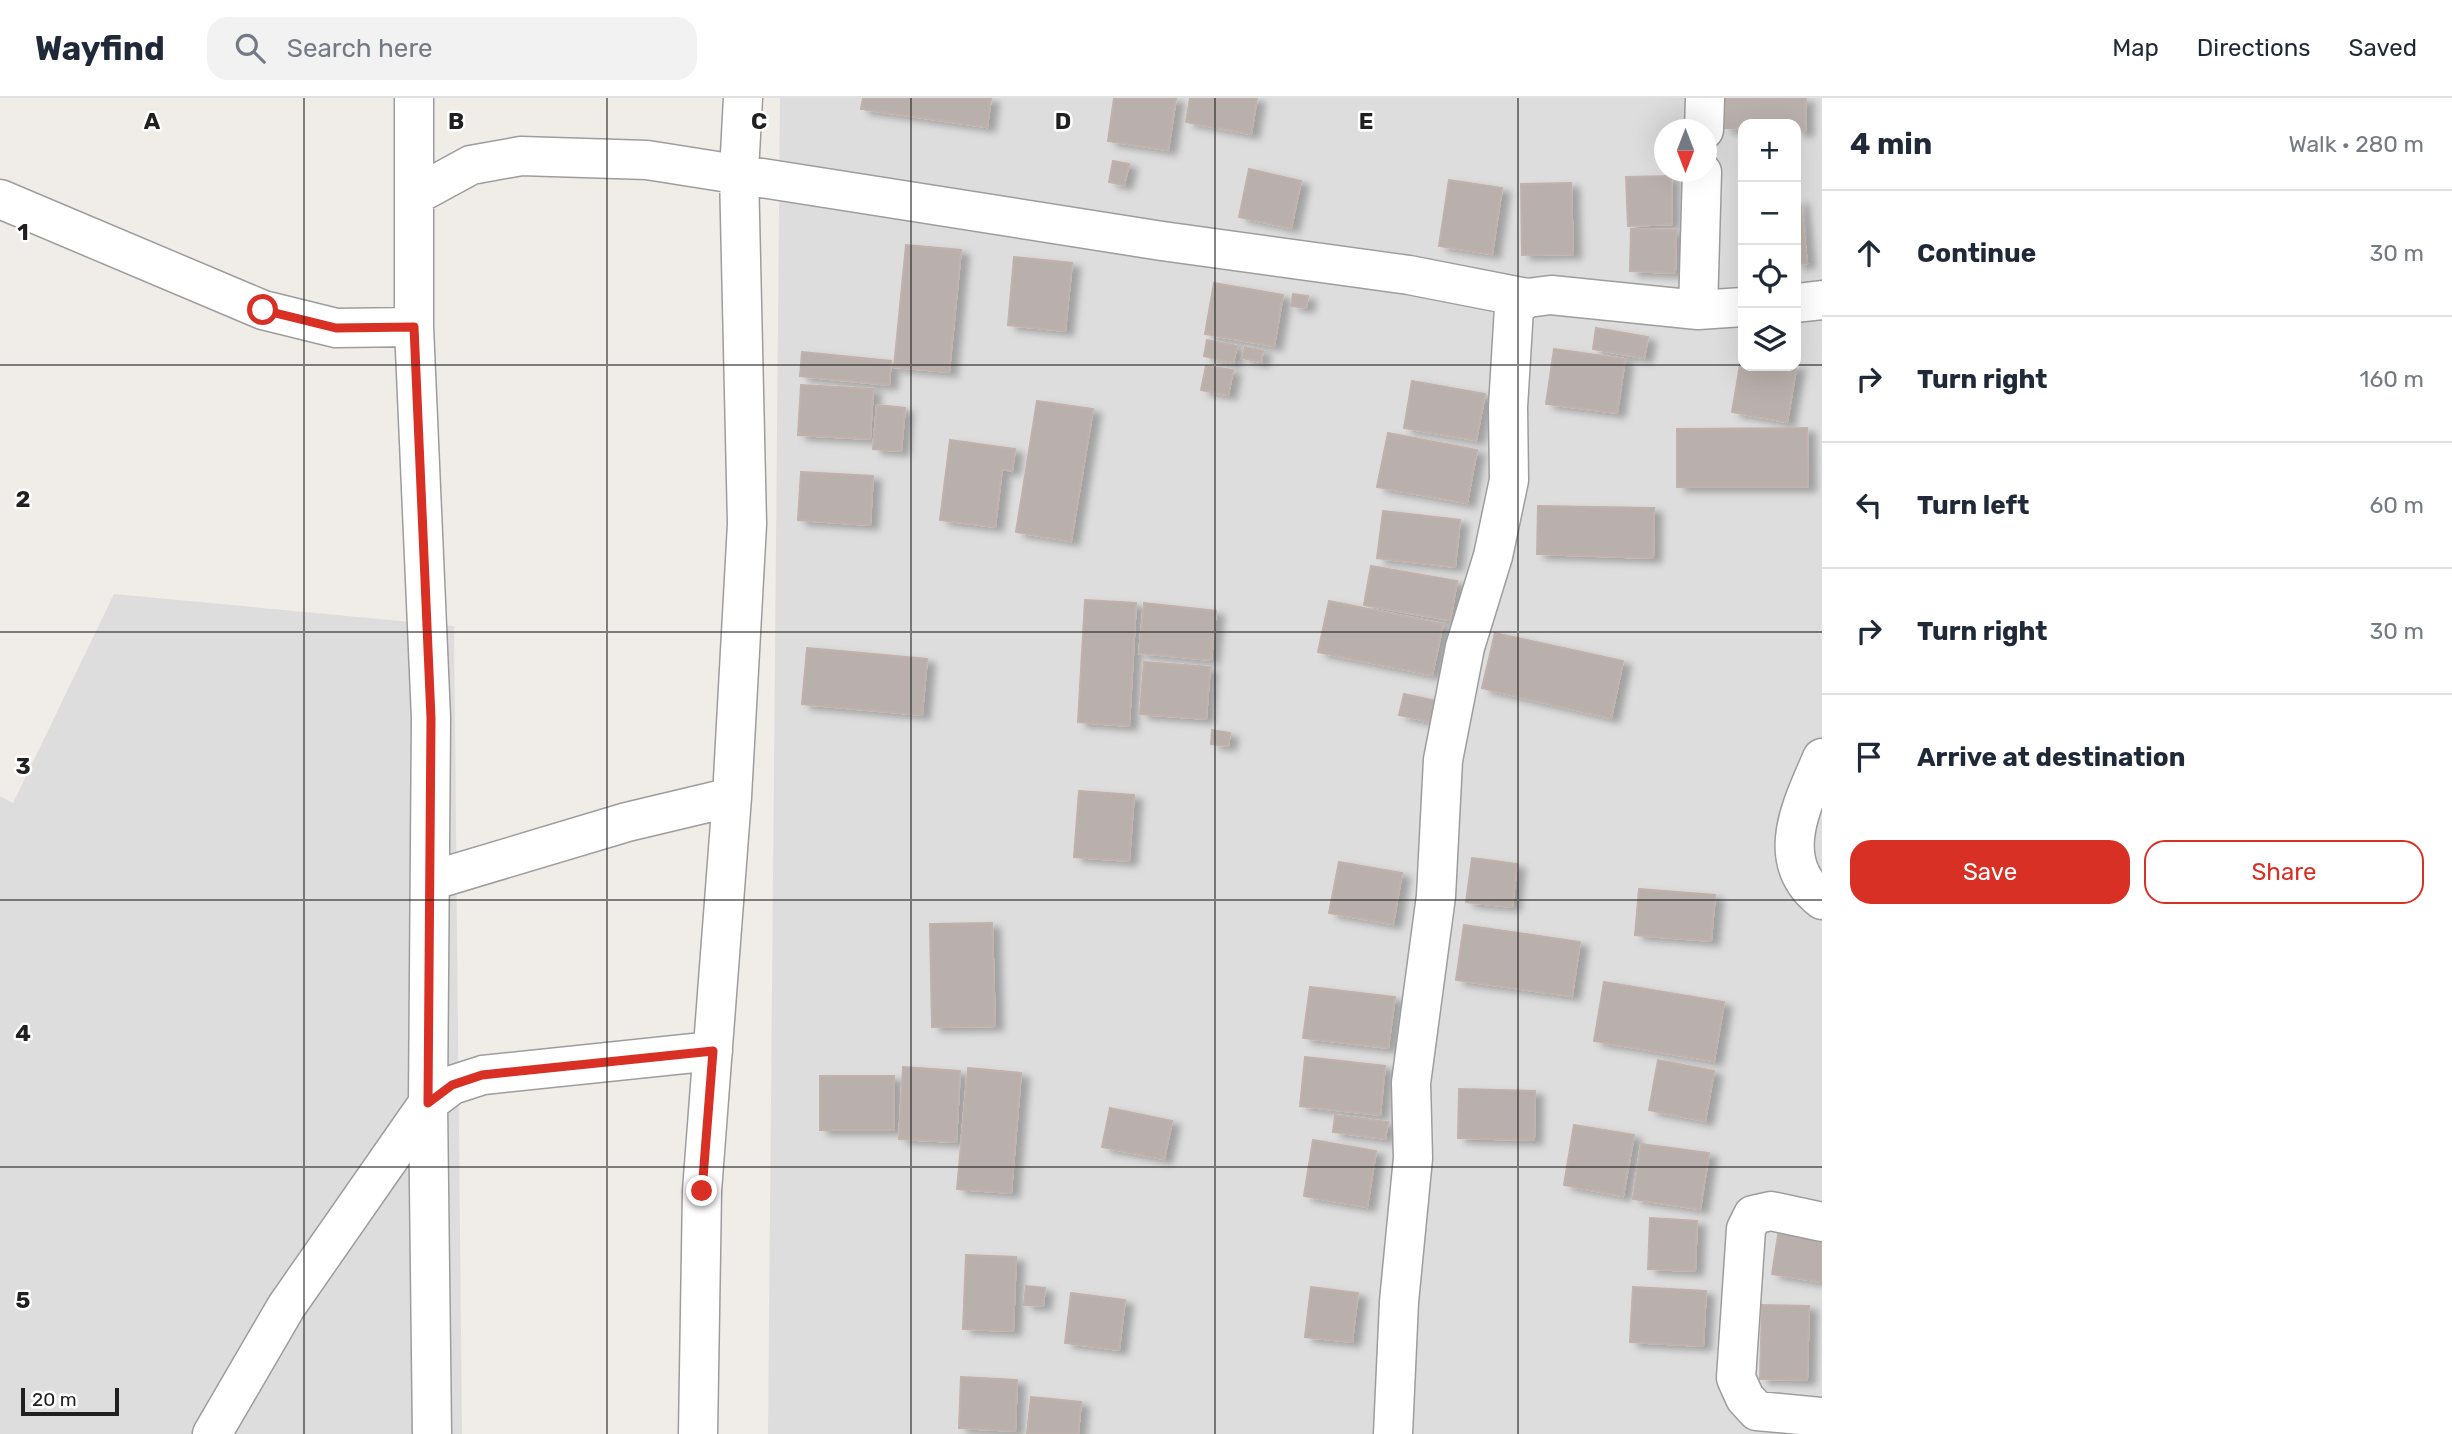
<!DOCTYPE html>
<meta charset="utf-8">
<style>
:root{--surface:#fff;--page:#f2f2f3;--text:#1f2937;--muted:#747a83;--line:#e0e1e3;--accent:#d93025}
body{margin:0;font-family:Rubik,sans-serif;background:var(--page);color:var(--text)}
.controls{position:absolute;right:21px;top:21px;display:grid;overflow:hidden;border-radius:14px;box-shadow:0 7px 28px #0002}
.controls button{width:63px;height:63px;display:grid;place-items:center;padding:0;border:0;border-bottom:2px solid var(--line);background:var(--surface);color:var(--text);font:35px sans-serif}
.compass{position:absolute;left:1654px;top:21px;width:63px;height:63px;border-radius:50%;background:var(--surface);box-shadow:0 7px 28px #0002;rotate:180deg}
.scale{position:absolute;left:21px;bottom:18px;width:98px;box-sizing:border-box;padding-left:7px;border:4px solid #202020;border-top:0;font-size:19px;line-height:24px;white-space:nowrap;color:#202020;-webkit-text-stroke:5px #fff;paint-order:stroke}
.stop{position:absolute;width:21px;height:21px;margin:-16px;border:5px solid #d93025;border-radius:50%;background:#fff}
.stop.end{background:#d93025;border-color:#fff;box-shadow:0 2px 7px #0008}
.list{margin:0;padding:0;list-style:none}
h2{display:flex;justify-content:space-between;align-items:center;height:91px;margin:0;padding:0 28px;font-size:30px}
h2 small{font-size:23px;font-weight:400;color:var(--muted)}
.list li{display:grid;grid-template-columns:46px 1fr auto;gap:21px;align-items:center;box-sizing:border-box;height:126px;padding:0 28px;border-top:2px solid var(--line)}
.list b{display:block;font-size:26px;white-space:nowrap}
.list em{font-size:23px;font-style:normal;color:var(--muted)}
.actions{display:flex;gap:14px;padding:21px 28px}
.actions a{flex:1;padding:16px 0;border:2px solid var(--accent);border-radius:21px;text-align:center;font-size:24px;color:var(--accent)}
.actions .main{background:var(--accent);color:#fff}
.icon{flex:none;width:38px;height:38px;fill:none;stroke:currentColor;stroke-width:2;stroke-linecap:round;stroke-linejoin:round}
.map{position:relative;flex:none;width:1822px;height:1336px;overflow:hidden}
header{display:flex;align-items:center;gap:42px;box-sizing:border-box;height:98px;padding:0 35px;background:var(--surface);border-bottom:2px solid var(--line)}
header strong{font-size:33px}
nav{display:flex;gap:38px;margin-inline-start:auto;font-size:24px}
.search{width:490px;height:63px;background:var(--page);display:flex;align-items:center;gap:18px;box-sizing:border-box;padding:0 24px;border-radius:21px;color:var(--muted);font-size:26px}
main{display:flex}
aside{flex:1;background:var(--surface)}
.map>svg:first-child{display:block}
.residential{fill:#deddde;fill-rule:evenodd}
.building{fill:#b9b0ad;stroke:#c1b1ab;stroke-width:2;filter:url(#shadow)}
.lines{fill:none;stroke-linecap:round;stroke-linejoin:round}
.minor-casing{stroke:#9d9d9d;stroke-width:41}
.minor{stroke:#fff;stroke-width:38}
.route{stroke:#d93025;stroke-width:9}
.grid{fill:none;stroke:#202020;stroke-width:2;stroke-opacity:0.55}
.grid-label{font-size:23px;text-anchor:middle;font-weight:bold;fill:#202020;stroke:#fff;stroke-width:5;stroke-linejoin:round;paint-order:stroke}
</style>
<header>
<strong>Wayfind</strong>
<div class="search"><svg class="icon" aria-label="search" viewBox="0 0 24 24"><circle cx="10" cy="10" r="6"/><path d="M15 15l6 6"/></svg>Search here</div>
<nav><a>Map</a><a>Directions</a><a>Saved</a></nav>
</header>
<main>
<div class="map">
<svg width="1822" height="1336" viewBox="0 0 1822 1336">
<defs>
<filter id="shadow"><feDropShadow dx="8" dy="4.5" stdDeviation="3.5" flood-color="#0004"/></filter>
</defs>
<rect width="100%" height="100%" fill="#f0ece8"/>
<!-- residential -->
<path class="residential" d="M 780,0 L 1822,0 L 1822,1336 L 768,1336 ZM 1743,26 L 1796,26 L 1796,268 L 1743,268 ZM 1664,32 L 1706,32 L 1706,74 L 1664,74 Z
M 114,496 L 454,528 L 462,1336 L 0,1336 L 0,698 L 13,705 Z"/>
<!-- building -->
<path class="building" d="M 863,0 L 991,0 L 987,29 L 861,11 Z
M 1114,0 L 1176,0 L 1168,52 L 1108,43 Z
M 1190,0 L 1257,0 L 1251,36 L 1186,24 Z
M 1725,0 L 1806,0 L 1805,34 L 1796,33 L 1796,26 L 1743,26 L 1743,31 L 1724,30 Z
M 1113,63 L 1129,66 L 1124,87 L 1109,84 Z
M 1249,71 L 1301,83 L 1291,130 L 1239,119 Z
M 1671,78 L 1672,126 L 1628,128 L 1626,79 Z
M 1449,82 L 1502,90 L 1492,156 L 1439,148 Z
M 1571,85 L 1573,156 L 1522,157 L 1521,86 Z
M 1800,102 L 1807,165 L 1796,166 L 1796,103 Z
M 1631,131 L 1676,132 L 1675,175 L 1630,173 Z
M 906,147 L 961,152 L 949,274 L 894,269 Z
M 1014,159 L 1072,165 L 1065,233 L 1008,227 Z
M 1214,185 L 1283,197 L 1274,248 L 1205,236 Z
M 1293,196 L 1308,198 L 1306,210 L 1291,208 Z
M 1596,230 L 1648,239 L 1644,260 L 1593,251 Z
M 1207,242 L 1237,248 L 1233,265 L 1204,258 Z
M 1245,249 L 1263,253 L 1261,264 L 1242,260 Z
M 1554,251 L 1625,261 L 1617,315 L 1546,306 Z
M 802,254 L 891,263 L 889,287 L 800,278 Z
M 1742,255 L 1743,268 L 1796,268 L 1797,265 L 1787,324 L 1732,314 Z
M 1206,268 L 1233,272 L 1228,297 L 1201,292 Z
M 1412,283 L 1485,296 L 1476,342 L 1404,330 Z
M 801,287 L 873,291 L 870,341 L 798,337 Z
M 1037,303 L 1093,311 L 1071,443 L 1016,434 Z
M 877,307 L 905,310 L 901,353 L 873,351 Z
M 1807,330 L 1808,389 L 1677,389 L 1677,331 Z
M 1388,335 L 1477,352 L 1467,405 L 1377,389 Z
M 950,342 L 1015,351 L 1012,373 L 1002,371 L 995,429 L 940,422 Z
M 801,374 L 873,378 L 870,427 L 798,422 Z
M 1538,408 L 1654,410 L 1653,460 L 1537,456 Z
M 1383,413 L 1460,422 L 1455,469 L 1377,460 Z
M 1371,468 L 1457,483 L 1450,522 L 1364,507 Z
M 1085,502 L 1136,505 L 1129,628 L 1078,624 Z
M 1329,503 L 1443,526 L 1432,577 L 1318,554 Z
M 1144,505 L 1216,513 L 1211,562 L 1139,555 Z
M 1495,535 L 1623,563 L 1611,620 L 1482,590 Z
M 807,550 L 927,561 L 922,617 L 802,606 Z
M 1144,564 L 1210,569 L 1206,621 L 1140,616 Z
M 1404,596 L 1436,603 L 1432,624 L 1399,617 Z
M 1212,632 L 1230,635 L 1228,648 L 1211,646 Z
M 1079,693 L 1134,697 L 1129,763 L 1074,759 Z
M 1472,760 L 1517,766 L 1512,809 L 1466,804 Z
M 1339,764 L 1402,775 L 1393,826 L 1329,815 Z
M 1639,791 L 1715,797 L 1711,843 L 1635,837 Z
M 992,825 L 995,928 L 932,929 L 930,826 Z
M 1464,827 L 1580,844 L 1572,898 L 1456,882 Z
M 1604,884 L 1724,904 L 1714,963 L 1594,943 Z
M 1310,889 L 1395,899 L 1388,950 L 1303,940 Z
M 1305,959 L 1385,968 L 1380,1017 L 1300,1008 Z
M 1658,962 L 1714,973 L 1705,1023 L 1649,1012 Z
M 903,969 L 960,973 L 956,1044 L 899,1041 Z
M 968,970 L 1021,975 L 1011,1095 L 957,1091 Z
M 820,978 L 894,978 L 894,1032 L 820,1032 Z
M 1459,991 L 1535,993 L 1534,1042 L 1458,1040 Z
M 1110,1010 L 1172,1023 L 1164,1061 L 1102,1049 Z
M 1335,1017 L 1388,1024 L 1385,1041 L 1333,1034 Z
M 1574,1027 L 1634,1037 L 1623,1098 L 1564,1087 Z
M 1313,1042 L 1376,1053 L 1367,1109 L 1304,1098 Z
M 1641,1046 L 1709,1055 L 1700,1111 L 1633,1101 Z
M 1650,1120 L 1697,1123 L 1695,1173 L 1648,1171 Z
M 1779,1131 L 1822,1138 L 1822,1184 L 1772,1176 Z
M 966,1157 L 1016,1159 L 1013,1233 L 963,1231 Z
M 1026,1188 L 1045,1190 L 1043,1208 L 1024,1207 Z
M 1311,1189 L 1358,1195 L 1352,1244 L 1305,1239 Z
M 1633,1189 L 1706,1193 L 1703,1248 L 1630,1244 Z
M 1071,1195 L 1125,1202 L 1119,1252 L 1065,1245 Z
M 1762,1207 L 1809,1208 L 1807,1282 L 1760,1281 Z
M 961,1279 L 1017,1282 L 1015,1333 L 959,1330 Z
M 1031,1299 L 1081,1304 L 1078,1336 L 1027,1336 Z"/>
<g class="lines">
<defs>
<path id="minor" d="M 414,0 L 414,229 L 431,620 L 428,1005 L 432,1336
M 1704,32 L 1705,0
M 414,98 L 471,67 L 521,58 L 647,62 L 1162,143 L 1409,177 L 1527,200
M 0,101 L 263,212 L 336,230 L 414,229
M 1796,205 L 1822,202
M 1698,212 L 1702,74
M 1822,660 C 1802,707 1772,762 1822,802
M 430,783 L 627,724 L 732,699
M 1822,1124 L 1771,1113 L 1753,1117 L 1746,1131 L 1736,1280 L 1745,1300 L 1757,1313 L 1822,1319
M 212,1336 L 286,1209 L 428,1005 L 452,987 L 483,977 L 713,953
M 698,1336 L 702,1093 L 732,699 L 747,426 L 739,74 L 743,0
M 1393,1336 L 1399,1204 L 1413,1060 L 1411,985 L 1436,798 L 1443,662 L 1465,549 L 1493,458 L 1509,382 L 1508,309 L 1514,210 L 1527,200 L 1551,197 L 1698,212 L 1743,209"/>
</defs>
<!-- minor casing -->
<use href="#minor" class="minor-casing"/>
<!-- minor -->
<use href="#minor" class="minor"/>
</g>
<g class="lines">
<!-- route -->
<path class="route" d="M 263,212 L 336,230 L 414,229 L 431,620 L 428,1005 L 452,987 L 482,977 L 713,953 L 702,1093"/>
</g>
<!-- grid -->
<path class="grid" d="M 304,0 L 304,1336M 607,0 L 607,1336M 911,0 L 911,1336M 1215,0 L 1215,1336M 1518,0 L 1518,1336M 0,267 L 1743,267M 1796,267 L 1822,267M 0,534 L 1822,534M 0,802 L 1822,802M 0,1069 L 1822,1069"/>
<g class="grid-label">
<text x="152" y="31">A</text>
<text x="456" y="31">B</text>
<text x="759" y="31">C</text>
<text x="1063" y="31">D</text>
<text x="1366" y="31">E</text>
<text x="23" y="142">1</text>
<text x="23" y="409">2</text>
<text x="23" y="676">3</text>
<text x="23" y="943">4</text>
<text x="23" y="1210">5</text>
</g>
</svg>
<div class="controls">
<button>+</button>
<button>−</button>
<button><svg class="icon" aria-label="locate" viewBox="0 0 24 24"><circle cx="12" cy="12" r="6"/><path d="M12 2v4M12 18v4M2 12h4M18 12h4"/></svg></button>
<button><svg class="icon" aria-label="layers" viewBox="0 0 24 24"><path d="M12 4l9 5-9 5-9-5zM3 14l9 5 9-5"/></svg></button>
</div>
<svg class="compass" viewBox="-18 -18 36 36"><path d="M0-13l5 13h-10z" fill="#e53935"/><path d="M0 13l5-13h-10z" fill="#747a83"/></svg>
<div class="scale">20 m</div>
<div class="stop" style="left:263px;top:212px"></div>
<div class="stop end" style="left:702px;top:1093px"></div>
</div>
<aside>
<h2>4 min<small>Walk · 280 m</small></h2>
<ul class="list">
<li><svg class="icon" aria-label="ahead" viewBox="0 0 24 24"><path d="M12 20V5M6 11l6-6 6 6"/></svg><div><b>Continue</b></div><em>30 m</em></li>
<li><svg class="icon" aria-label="right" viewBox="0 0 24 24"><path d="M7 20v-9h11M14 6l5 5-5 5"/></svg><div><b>Turn right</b></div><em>160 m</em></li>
<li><svg class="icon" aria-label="left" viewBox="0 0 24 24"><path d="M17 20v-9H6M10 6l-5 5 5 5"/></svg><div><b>Turn left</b></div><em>60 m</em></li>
<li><svg class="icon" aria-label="right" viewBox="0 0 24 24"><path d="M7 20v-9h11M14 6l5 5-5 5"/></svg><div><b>Turn right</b></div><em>30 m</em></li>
<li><svg class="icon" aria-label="arrive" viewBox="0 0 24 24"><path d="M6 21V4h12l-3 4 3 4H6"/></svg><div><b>Arrive at destination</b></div></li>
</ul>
<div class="actions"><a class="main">Save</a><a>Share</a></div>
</aside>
</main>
